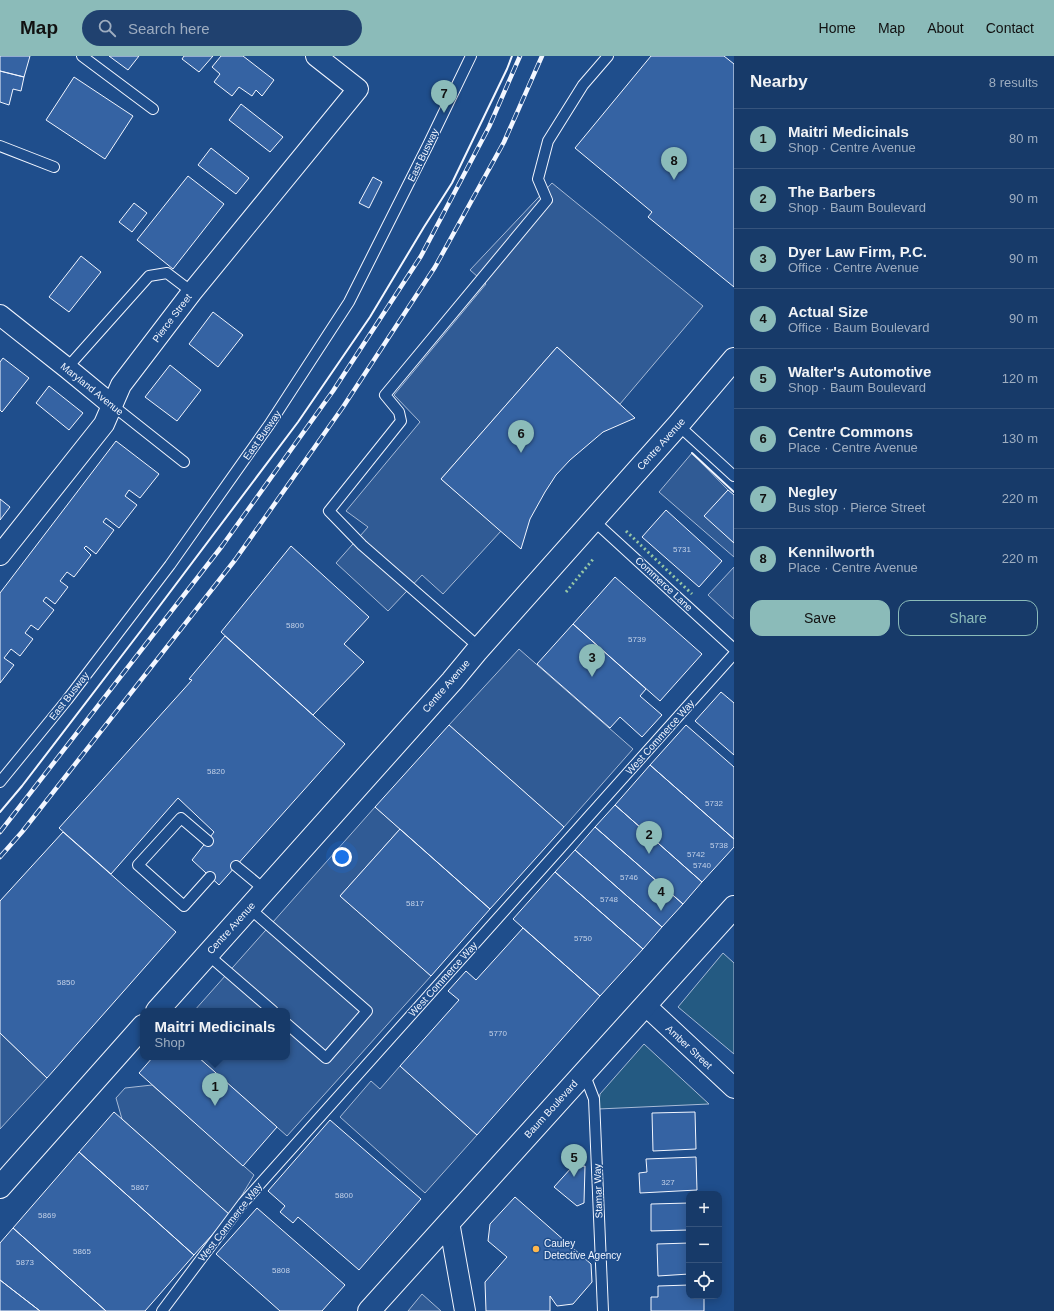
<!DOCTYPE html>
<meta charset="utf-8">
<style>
:root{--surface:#173a69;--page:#20416f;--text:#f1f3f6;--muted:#9eadc0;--line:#36547d;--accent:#8bbbb9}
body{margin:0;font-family:Helvetica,sans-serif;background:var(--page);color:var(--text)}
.controls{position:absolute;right:12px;bottom:12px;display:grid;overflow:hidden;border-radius:8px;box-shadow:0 2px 10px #0003}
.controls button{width:36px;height:36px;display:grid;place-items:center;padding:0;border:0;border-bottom:1px solid var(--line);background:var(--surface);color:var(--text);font:20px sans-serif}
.you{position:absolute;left:342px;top:801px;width:14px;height:14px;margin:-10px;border:3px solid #fff;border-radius:50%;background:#1a73e8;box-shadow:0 0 0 6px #1a73e833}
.badge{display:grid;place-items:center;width:26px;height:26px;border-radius:50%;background:var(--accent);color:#111;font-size:13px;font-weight:700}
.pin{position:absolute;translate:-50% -33px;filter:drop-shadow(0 1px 2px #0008)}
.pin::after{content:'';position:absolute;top:21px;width:14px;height:12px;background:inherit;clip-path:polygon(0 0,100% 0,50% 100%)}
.popup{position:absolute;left:140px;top:952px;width:150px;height:52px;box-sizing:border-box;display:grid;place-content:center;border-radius:8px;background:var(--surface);filter:drop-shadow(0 1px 3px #0005);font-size:13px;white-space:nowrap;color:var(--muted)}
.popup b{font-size:15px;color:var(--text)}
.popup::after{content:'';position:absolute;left:50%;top:100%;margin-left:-8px;border:8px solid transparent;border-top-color:var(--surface)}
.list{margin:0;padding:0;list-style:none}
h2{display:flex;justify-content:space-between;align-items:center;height:52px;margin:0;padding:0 16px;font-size:17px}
h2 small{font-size:13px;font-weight:400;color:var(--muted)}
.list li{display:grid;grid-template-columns:26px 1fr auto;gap:12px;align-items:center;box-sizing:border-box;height:60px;padding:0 16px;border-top:1px solid var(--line)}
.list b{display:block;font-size:15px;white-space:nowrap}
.list p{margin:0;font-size:13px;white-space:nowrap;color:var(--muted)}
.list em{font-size:13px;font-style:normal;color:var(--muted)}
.actions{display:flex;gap:8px;padding:12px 16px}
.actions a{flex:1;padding:9px 0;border:1px solid var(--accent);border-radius:12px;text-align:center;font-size:14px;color:var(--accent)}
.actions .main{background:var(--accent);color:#111}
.icon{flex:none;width:22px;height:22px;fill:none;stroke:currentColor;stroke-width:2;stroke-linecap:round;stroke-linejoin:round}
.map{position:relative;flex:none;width:734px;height:1255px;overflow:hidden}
header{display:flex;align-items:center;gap:24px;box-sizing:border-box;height:56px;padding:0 20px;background:var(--accent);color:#111}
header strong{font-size:19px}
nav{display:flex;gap:22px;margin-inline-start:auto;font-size:14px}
.search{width:280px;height:36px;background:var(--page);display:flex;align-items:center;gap:10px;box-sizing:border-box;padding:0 14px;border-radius:22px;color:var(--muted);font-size:15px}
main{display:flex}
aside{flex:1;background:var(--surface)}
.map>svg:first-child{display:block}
.green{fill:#245a82;stroke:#a8bbd7}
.parking{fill:#305b95;stroke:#a8bbd7}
.building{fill:#3563a3;stroke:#f2f6ff}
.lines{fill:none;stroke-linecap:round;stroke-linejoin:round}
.lane-casing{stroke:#f2f6ff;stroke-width:12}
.street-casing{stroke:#f2f6ff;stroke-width:22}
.secondary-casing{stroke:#f2f6ff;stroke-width:24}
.primary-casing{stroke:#f2f6ff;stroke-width:24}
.lane{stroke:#1f4e8c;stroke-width:10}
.street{stroke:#1f4e8c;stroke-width:20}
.secondary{stroke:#1f4e8c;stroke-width:22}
.primary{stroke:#1f4e8c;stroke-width:22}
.rail-casing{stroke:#f2f6ff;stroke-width:4.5}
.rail{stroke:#1f4e8c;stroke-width:3;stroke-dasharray:9;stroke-linecap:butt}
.hedge{stroke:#97c8a6;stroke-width:3;stroke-dasharray:2 3;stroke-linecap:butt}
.wall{stroke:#f2f6ff;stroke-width:2}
.poi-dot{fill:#ffb74d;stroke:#1f4e8c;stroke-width:1.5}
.labels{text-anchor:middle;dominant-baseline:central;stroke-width:3;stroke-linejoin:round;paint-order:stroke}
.number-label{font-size:8px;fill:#c3d1e8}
.street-label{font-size:10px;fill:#f2f6ff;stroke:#1f4e8c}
.poi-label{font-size:10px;fill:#f2f6ff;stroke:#1f4e8c;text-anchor:start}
</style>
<header>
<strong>Map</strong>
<div class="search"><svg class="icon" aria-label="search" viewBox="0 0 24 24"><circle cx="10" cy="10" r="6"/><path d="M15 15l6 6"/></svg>Search here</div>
<nav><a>Home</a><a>Map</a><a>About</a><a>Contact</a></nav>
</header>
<main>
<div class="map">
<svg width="734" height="1255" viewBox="0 0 734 1255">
<rect width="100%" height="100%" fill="#1f4e8c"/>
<!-- green -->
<path class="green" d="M 723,897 L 734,907 L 734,998 L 678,951 Z
M 644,988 L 709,1048 L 598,1053 L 600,1038 Z"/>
<!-- parking -->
<path class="parking" d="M 552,127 L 703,250 L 620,348 L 557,291 L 441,423 L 501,475 L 443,538 L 422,519 L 388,555 L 336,507 L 368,471 L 346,455 L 420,366 L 394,339 L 486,228 L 470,214 Z
M 692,397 L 728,434 L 705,460 L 734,487 L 734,501 L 659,436 Z
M 734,511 L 734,563 L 708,539 Z
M 519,593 L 633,693 L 564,771 L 449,669 Z
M 375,751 L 400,773 L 340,840 L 431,920 L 287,1080 L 198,1001 L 287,1001 L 287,955 L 194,955 Z
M 0,977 L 47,1022 L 0,1073 Z
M 400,1010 L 477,1079 L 425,1137 L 340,1061 L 371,1025 L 380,1033 Z
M 152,1029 L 254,1119 L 230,1159 L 122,1063 L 116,1042 L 125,1032 Z
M 422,1238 L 441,1255 L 408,1255 Z"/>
<!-- building -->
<path class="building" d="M 0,0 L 30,0 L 24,21 L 0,15 Z
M 109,0 L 139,0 L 128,14 Z
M 184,0 L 213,0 L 199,16 L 182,3 Z
M 221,0 L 243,0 L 274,24 L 262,40 L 256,34 L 252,40 L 239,31 L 232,40 L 214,26 L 220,18 L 212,11 Z
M 651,0 L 724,0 L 734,8 L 734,231 L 648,161 L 652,156 L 575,92 Z
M 0,15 L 24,21 L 21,35 L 13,33 L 9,49 L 0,46 Z
M 74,21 L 133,60 L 105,103 L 46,64 Z
M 241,48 L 283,81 L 270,96 L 229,64 Z
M 211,92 L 249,122 L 236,138 L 198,109 Z
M 188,120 L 224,148 L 173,213 L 137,184 Z
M 373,121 L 382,126 L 369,152 L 359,147 Z
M 134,147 L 147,157 L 132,176 L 119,166 Z
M 81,200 L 101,216 L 69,256 L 49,241 Z
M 213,256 L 243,279 L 218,311 L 189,288 Z
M 557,291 L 635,362 L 603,376 L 570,404 L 556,419 L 545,436 L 530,463 L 521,493 L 441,423 Z
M 3,302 L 29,322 L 2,356 L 0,354 L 0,306 Z
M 170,309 L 201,334 L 177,365 L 145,341 Z
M 49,330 L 83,357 L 69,374 L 36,347 Z
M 116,385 L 159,418 L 140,442 L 129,434 L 125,440 L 137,449 L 119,472 L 106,462 L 103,466 L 114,474 L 96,498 L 86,490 L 84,492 L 91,499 L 74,521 L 67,516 L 60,525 L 68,531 L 55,548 L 46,541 L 43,545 L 54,554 L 38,574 L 31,569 L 25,577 L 33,583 L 20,600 L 11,593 L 4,602 L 14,609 L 0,627 L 0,537 Z
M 728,434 L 734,439 L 734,487 L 704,460 Z
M 0,443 L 10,451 L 0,464 Z
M 666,454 L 722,505 L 699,531 L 642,481 Z
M 291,490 L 369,561 L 344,588 L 364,606 L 313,659 L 221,576 Z
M 615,521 L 702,598 L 660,645 L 573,568 Z
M 573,568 L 646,633 L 640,640 L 662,659 L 642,681 L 620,661 L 610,672 L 537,608 Z
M 225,580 L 345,688 L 219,829 L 192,804 L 214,776 L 178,742 L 111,818 L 59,772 L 192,624 L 189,623 Z
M 721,636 L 734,647 L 734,699 L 695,665 Z
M 449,669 L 564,771 L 490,853 L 375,751 Z
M 686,669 L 734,711 L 734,783 L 650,709 Z
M 650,709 L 734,783 L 734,791 L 702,826 L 615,749 Z
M 615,749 L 702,826 L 683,848 L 595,771 Z
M 595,771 L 683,848 L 662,871 L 575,794 Z
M 400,773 L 490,853 L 431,920 L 340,840 Z
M 63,776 L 176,876 L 47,1022 L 0,977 L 0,845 Z
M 575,794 L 662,871 L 643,893 L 555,816 Z
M 555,816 L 643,893 L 600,940 L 513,863 Z
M 523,872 L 600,940 L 477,1079 L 400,1010 L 459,944 L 448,935 L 466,915 L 476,924 Z
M 153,1001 L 198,1001 L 277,1071 L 243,1110 L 139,1017 Z
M 114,1056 L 230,1159 L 194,1199 L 79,1096 Z
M 695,1056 L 696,1093 L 653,1095 L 652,1057 Z
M 330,1064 L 421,1143 L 359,1214 L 298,1161 L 293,1167 L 280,1156 L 285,1150 L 268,1135 Z
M 79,1096 L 194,1199 L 145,1255 L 106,1255 L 13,1172 Z
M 696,1101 L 697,1134 L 640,1137 L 639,1117 L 647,1116 L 646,1103 Z
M 585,1110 L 584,1147 L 577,1150 L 554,1131 L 572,1111 Z
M 515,1141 L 591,1208 L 592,1226 L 573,1248 L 557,1250 L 550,1240 L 550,1255 L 486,1255 L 485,1226 L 507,1201 L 488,1185 L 490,1168 Z
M 689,1147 L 689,1174 L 651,1175 L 651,1148 Z
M 257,1152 L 345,1229 L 322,1255 L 280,1255 L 216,1198 Z
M 13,1172 L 106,1255 L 40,1255 L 0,1224 L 0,1187 Z
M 689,1187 L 689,1218 L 658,1220 L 657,1188 Z
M 0,1224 L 40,1255 L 0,1255 Z
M 689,1229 L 689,1240 L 704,1240 L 704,1255 L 651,1255 L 651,1241 L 658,1241 L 658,1230 Z"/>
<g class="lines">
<defs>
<path id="lane" d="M 82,0 L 153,53
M 0,90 L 54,111
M 67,312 L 149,220 L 167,217 L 192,236
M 112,349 L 184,406
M 678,369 L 734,420
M 593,464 L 734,593
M 480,592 L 362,489 L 329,455 L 401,365 L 399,356 L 385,339 L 547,144 L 538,123 L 548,85 L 583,29 L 608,0
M 0,726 L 67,644 L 170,509 L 269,369 L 349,246 L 428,89 L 471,0
M 208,785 L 181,762 L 138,809 L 184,850 L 210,821
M 236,810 L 265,834
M 248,851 L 367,955 L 326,1002 L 287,968
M 207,898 L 273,955
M 584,1017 L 594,1043 L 603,1255
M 162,1255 L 243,1147 L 734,598"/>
<path id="street" d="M 0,259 L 67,312 L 112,349
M 0,499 L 104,368 L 121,329 L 192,236 L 358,33 L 316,0
M 645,949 L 734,1032
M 449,1166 L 465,1255"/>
<path id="secondary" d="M 157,955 L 452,625 L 476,596 L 678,369 L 734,303
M 0,1131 L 143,970"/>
<path id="primary" d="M 369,1255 L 734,851"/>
</defs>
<!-- lane casing -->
<use href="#lane" class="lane-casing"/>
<!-- street casing -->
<use href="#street" class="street-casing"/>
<!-- secondary casing -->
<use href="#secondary" class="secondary-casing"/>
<!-- primary casing -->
<use href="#primary" class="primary-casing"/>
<!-- lane -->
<use href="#lane" class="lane"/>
<!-- street -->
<use href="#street" class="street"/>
<!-- secondary -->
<use href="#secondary" class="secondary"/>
<!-- primary -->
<use href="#primary" class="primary"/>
<defs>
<path id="rail" d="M 0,776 L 222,490 L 333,335 L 421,200 L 489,71 L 520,0
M 0,801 L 22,776 L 235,504 L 343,351 L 435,211 L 504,86 L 542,0"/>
</defs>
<!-- rail casing -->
<use href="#rail" class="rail-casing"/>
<!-- rail -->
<use href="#rail" class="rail"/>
<!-- hedge -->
<path class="hedge" d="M 626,475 L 692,538
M 566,536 L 594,502"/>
<!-- wall -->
<path class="wall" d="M 692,397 L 734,436
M 0,756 L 22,730 L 143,572 L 298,366 L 370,261 L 424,171 L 452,127 L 507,13 L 512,0"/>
</g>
<!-- markers -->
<circle class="poi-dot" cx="536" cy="1193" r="4"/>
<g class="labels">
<!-- number labels -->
<g class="number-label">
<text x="682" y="493">5731</text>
<text x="295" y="569">5800</text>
<text x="637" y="583">5739</text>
<text x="216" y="715">5820</text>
<text x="714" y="747">5732</text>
<text x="719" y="789">5738</text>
<text x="696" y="798">5742</text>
<text x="702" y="809">5740</text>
<text x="629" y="821">5746</text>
<text x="609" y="843">5748</text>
<text x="415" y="847">5817</text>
<text x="583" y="882">5750</text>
<text x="66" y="926">5850</text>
<text x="498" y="977">5770</text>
<text x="668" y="1126">327</text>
<text x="140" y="1131">5867</text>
<text x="344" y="1139">5800</text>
<text x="47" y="1159">5869</text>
<text x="82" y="1195">5865</text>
<text x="25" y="1206">5873</text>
<text x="281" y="1214">5808</text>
</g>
<!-- street labels -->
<g class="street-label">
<text transform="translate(423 99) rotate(-64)">East Busway</text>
<text transform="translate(172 262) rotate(-53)">Pierce Street</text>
<text transform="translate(92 333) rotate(39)">Maryland Avenue</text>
<text transform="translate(262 379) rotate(-55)">East Busway</text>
<text transform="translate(661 388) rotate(-48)">Centre Avenue</text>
<text transform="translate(664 528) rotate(43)">Commerce Lane</text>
<text transform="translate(446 630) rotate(-49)">Centre Avenue</text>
<text transform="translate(69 640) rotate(-52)">East Busway</text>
<text transform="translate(660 681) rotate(-48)">West Commerce Way</text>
<text transform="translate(231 872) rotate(-48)">Centre Avenue</text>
<text transform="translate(443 923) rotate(-48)">West Commerce Way</text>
<text transform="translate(689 991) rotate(43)">Amber Street</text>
<text transform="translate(551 1053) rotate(-48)">Baum Boulevard</text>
<text transform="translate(598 1135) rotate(-92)">Stamar Way</text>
<text transform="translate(230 1166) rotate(-52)">West Commerce Way</text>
</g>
<!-- poi labels -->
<g class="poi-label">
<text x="544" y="1187">Cauley<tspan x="544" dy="12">Detective Agency</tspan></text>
</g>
</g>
</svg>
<div class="controls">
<button>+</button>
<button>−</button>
<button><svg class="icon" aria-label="locate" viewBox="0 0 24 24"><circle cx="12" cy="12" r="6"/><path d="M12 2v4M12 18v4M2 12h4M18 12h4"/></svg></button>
</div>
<div class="you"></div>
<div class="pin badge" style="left:215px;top:1050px">1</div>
<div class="popup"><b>Maitri Medicinals</b>Shop</div>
<div class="pin badge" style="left:649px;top:798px">2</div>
<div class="pin badge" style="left:592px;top:621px">3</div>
<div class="pin badge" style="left:661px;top:855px">4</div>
<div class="pin badge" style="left:574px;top:1121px">5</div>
<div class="pin badge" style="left:521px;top:397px">6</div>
<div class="pin badge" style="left:444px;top:57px">7</div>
<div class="pin badge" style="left:674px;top:124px">8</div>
</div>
<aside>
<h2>Nearby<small>8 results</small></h2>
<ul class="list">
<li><span class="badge">1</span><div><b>Maitri Medicinals</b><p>Shop · Centre Avenue</p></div><em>80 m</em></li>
<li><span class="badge">2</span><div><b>The Barbers</b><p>Shop · Baum Boulevard</p></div><em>90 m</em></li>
<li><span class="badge">3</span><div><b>Dyer Law Firm, P.C.</b><p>Office · Centre Avenue</p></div><em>90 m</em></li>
<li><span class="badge">4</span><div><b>Actual Size</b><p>Office · Baum Boulevard</p></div><em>90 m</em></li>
<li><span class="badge">5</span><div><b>Walter's Automotive</b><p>Shop · Baum Boulevard</p></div><em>120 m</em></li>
<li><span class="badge">6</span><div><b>Centre Commons</b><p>Place · Centre Avenue</p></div><em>130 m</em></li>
<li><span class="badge">7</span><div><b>Negley</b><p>Bus stop · Pierce Street</p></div><em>220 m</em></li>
<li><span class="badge">8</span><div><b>Kennilworth</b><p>Place · Centre Avenue</p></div><em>220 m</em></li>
</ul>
<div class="actions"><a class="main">Save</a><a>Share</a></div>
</aside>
</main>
